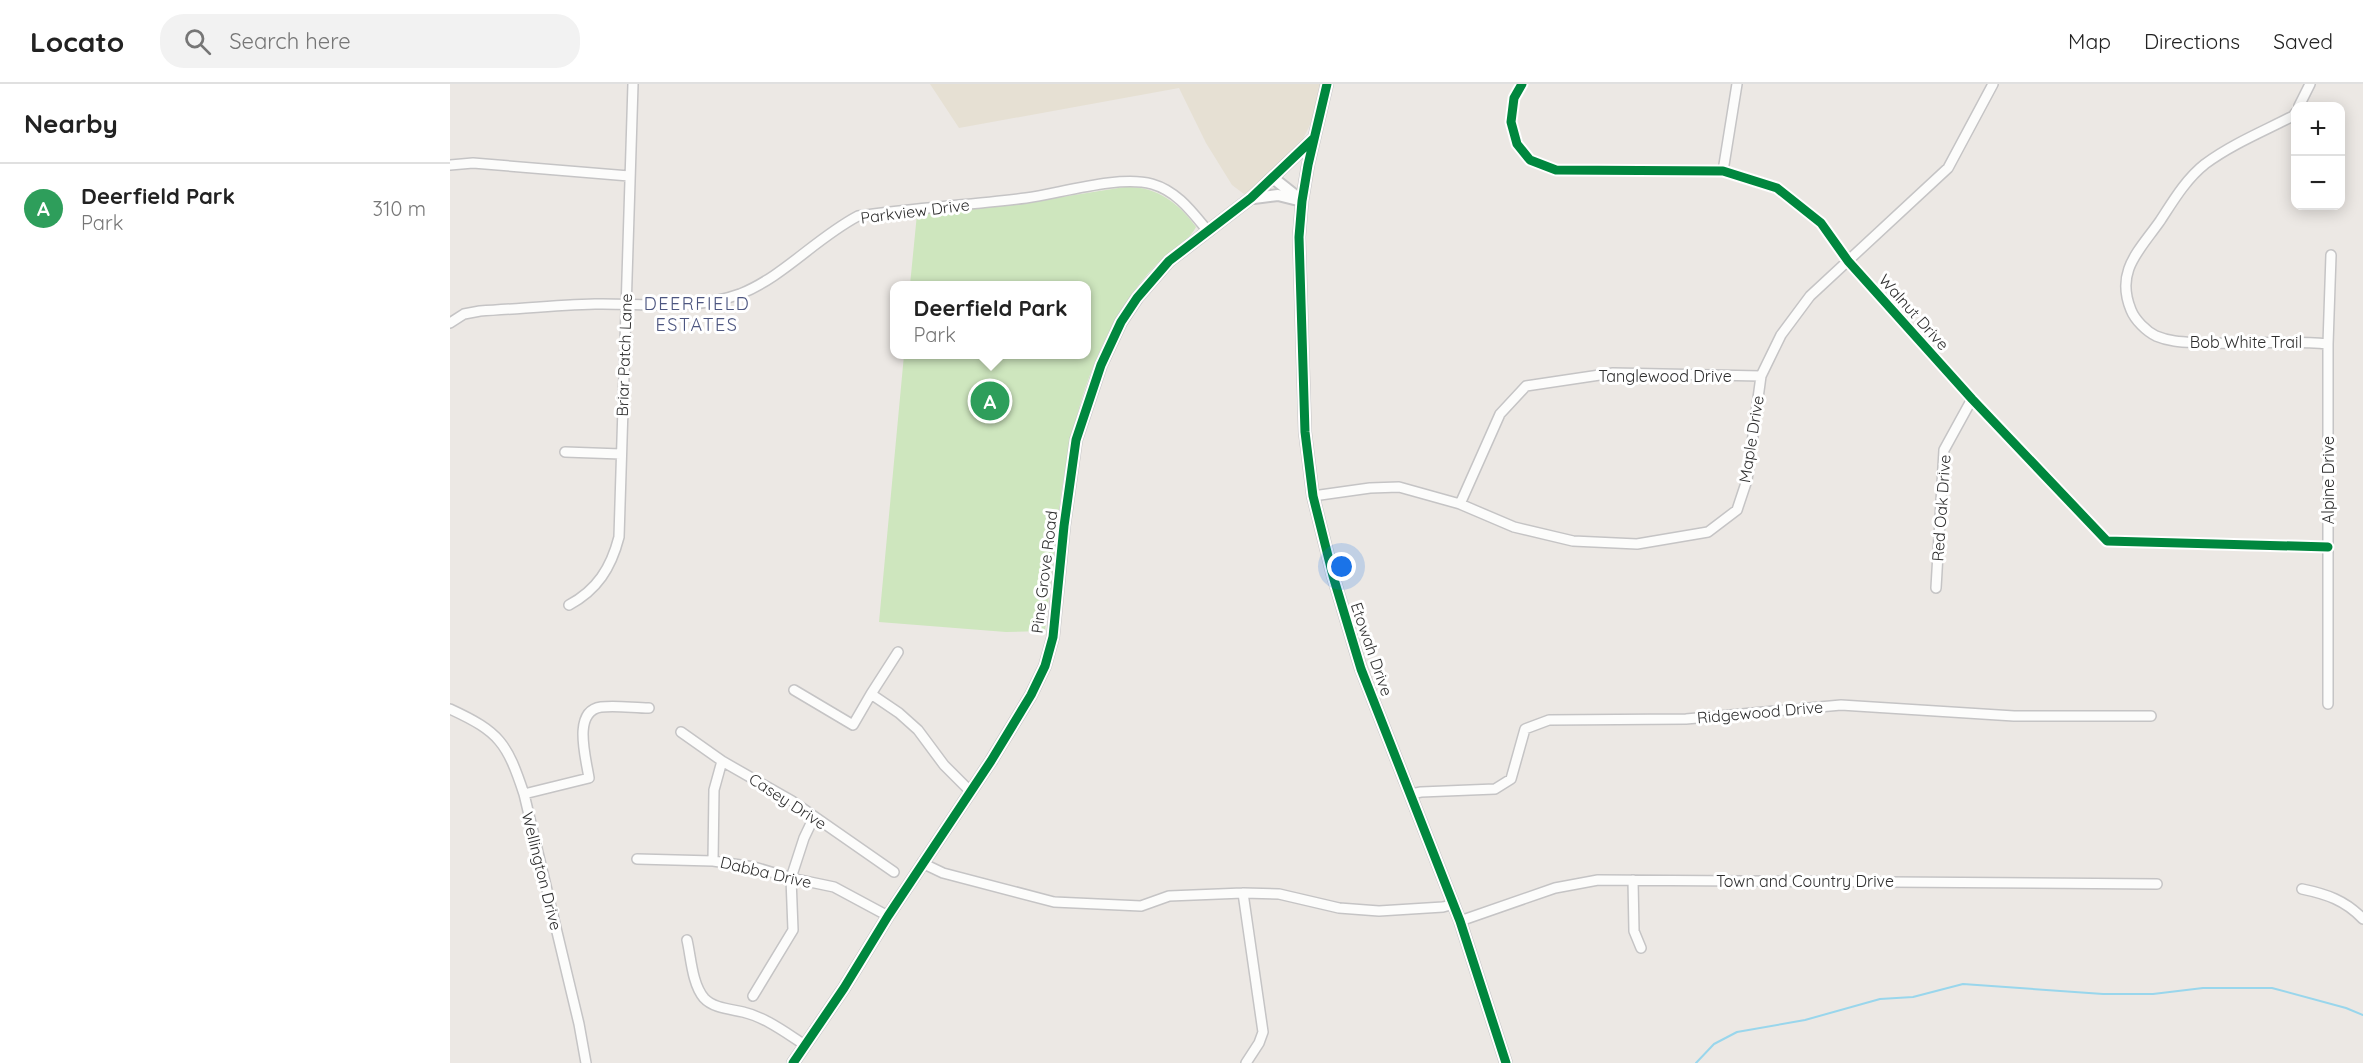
<!DOCTYPE html>
<meta charset="utf-8">
<style>
:root{--surface:#fff;--page:#f2f2f2;--text:#222;--muted:#767676;--line:#e0e0e0;--accent:#111827}
body{margin:0;font-family:Quicksand,sans-serif;background:var(--page);color:var(--text)}
.controls{position:absolute;right:18px;top:18px;display:grid;overflow:hidden;border-radius:12px;box-shadow:0 3px 15px #0003}
.controls button{width:54px;height:54px;display:grid;place-items:center;padding:0;border:0;border-bottom:2px solid var(--line);background:var(--surface);color:var(--text);font:30px sans-serif}
.you{position:absolute;left:892px;top:483px;width:21px;height:21px;margin:-15px;border:4px solid #fff;border-radius:50%;background:#1a73e8;box-shadow:0 0 0 9px #1a73e833}
.badge{display:grid;place-items:center;width:39px;height:39px;border-radius:50%;background:var(--accent);color:#fff;font-size:20px;font-weight:700}
.pin{position:absolute;translate:-50% -50%;border:3px solid #fff;box-shadow:0 2px 6px #0006}
.popup{position:absolute;left:440px;top:197px;width:201px;height:78px;box-sizing:border-box;display:grid;place-content:center;border-radius:12px;background:var(--surface);filter:drop-shadow(0 2px 4px #0005);font-size:20px;white-space:nowrap;color:var(--muted)}
.popup b{font-size:22px;color:var(--text)}
.popup::after{content:'';position:absolute;left:50%;top:100%;margin-left:-12px;border:12px solid transparent;border-top-color:var(--surface)}
.list{margin:0;padding:0;list-style:none}
h2{display:flex;justify-content:space-between;align-items:center;height:78px;margin:0;padding:0 24px;font-size:26px}
h2 small{font-size:20px;font-weight:400;color:var(--muted)}
.list li{display:grid;grid-template-columns:39px 1fr auto;gap:18px;align-items:center;box-sizing:border-box;height:90px;padding:0 24px;border-top:2px solid var(--line)}
.list b{display:block;font-size:22px;white-space:nowrap}
.list p{margin:0;font-size:20px;white-space:nowrap;color:var(--muted)}
.list em{font-size:20px;font-style:normal;color:var(--muted)}
.icon{flex:none;width:33px;height:33px;fill:none;stroke:currentColor;stroke-width:2;stroke-linecap:round;stroke-linejoin:round}
.map{position:relative;flex:none;width:1913px;height:979px;overflow:hidden}
header{display:flex;align-items:center;gap:36px;box-sizing:border-box;height:84px;padding:0 30px;background:var(--surface);border-bottom:2px solid var(--line)}
header strong{font-size:28px}
nav{display:flex;gap:33px;margin-inline-start:auto;font-size:21px}
.search{width:420px;height:54px;background:var(--page);display:flex;align-items:center;gap:15px;box-sizing:border-box;padding:0 21px;border-radius:24px;color:var(--muted);font-size:22px}
main{display:flex}
aside{flex:1;background:var(--surface)}
.map>svg:first-child{display:block}
.education{fill:#e6e0d3}
.green{fill:#cee6be}
.lines{fill:none;stroke-linecap:round;stroke-linejoin:round}
.stream{stroke:#99d6ec;stroke-width:2}
.minor-casing{stroke:#c5c4c5;stroke-width:12}
.tertiary-casing{stroke:#c5c4c5;stroke-width:14}
.minor{stroke:#fcfcfb;stroke-width:9}
.tertiary{stroke:#fcfcfb;stroke-width:10}
.cycleway-casing{stroke:#fff;stroke-width:13}
.cycleway{stroke:#00873e;stroke-width:9}
.labels{text-anchor:middle;dominant-baseline:central;stroke-width:6;stroke-linejoin:round;paint-order:stroke}
.street-label{font-size:16px;fill:#2e2e2e;stroke:#fff}
.neighbourhood-label{font-size:18px;letter-spacing:1.5px;fill:#4d5680;stroke:#fff}
</style>
<header>
<strong>Locato</strong>
<div class="search"><svg class="icon" aria-label="search" viewBox="0 0 24 24"><circle cx="10" cy="10" r="6"/><path d="M15 15l6 6"/></svg>Search here</div>
<nav><a>Map</a><a>Directions</a><a>Saved</a></nav>
</header>
<main>
<aside>
<h2>Nearby<small></small></h2>
<ul class="list">
<li><span class="badge" style="background:#2e9e5b">A</span><div><b>Deerfield Park</b><p>Park</p></div><em>310 m</em></li>
</ul>
</aside>
<div class="map">
<svg width="1913" height="979" viewBox="0 0 1913 979">
<rect width="100%" height="100%" fill="#ece8e4"/>
<!-- education -->
<path class="education" d="M 480,0 L 873,0 L 861,39 L 850,61 L 811,101 L 794,110 L 782,101 L 756,59 L 729,4 L 509,44 Z"/>
<!-- green -->
<path class="green" d="M 675,103 C 706,102 728,118 746,143 C 739,157 719,169 707,180 C 695,192 685,205 676,219 C 612,316 609,435 595,547 L 556,548 L 429,538 L 454,271 L 636,270 L 636,202 L 460,201 L 467,130 L 580,118 Z"/>
<g class="lines">
<!-- stream -->
<path class="stream" d="M 1246,979 L 1264,960 L 1287,948 L 1355,936 L 1430,915 L 1463,913 L 1513,900 L 1653,910 L 1703,910 L 1753,904 L 1822,904 L 1896,924 L 1913,931"/>
<defs>
<path id="minor" d="M 1072,0 L 1064,14 L 1061,38 L 1067,60 L 1080,76 L 1106,86 L 1273,87 L 1327,104 L 1371,139 L 1398,177 L 1522,315 L 1657,457 L 1878,463
M 1849,22 L 1860,0
M 1846,28 L 1843,32 C 1814,47 1782,60 1755,80 C 1736,95 1723,117 1710,137 C 1689,167 1665,187 1681,226 C 1685,236 1696,247 1706,252 C 1720,258 1735,258 1750,259 C 1793,261 1836,255 1878,260
M 0,81 L 23,79 L 179,92
M 1273,87 L 1287,0
M 0,239 L 14,230 L 30,227 C 68,225 107,221 145,220 C 192,219 244,227 290,210 C 333,193 366,154 408,132 C 464,124 520,121 576,114 C 611,109 669,91 702,100 C 727,107 742,128 757,146
M 115,368 L 171,370
M 863,412 L 920,404 L 949,403 L 1010,420 L 1064,443 L 1123,457 L 1187,460 L 1258,448 L 1287,426 L 1297,396 L 1311,292 L 1331,251 L 1360,212 L 1498,84 L 1543,0
M 1010,420 L 1050,330 L 1076,302 L 1163,289 L 1311,292
M 1486,504 L 1494,366 L 1522,315
M 119,521 C 147,506 161,484 169,453 L 183,0
M 448,568 L 421,610 L 449,629 L 468,646 L 494,681 L 520,707
M 344,606 L 403,641 L 421,610
M 1878,620 L 1878,260 L 1881,171
M 0,625 C 50,648 57,659 74,710 L 129,940 L 136,979
M 231,648 L 272,677 L 342,717 L 444,788
M 74,710 L 139,694 C 136,674 122,627 151,623 C 166,621 184,624 199,624
M 961,710 L 971,708 L 1045,705 L 1061,695 L 1075,645 L 1099,636 L 1236,635 L 1391,621 L 1564,632 L 1701,632
M 187,775 L 263,777 L 304,783 L 341,794 L 384,803 L 438,832
M 263,777 L 264,706 L 272,677
M 472,779 L 493,789 L 604,818 L 691,822 L 719,812 L 793,809 L 829,810 L 889,824 L 929,827 L 993,823 L 1004,820
M 1183,796 L 1184,847 L 1191,864
M 1852,805 C 1876,810 1895,816 1913,835
M 793,809 L 813,948 L 809,959 L 796,979
M 1010,837 L 1105,804 L 1148,796 L 1707,800
M 237,856 C 241,873 242,900 254,914 C 263,924 280,925 293,928 C 315,933 336,949 355,961
M 303,912 L 343,846 L 341,794 L 354,754 L 364,733"/>
<path id="tertiary" d="M 877,0 L 858,81 L 852,117 L 849,153 L 855,348 L 863,412 L 883,492 L 911,585 L 1010,837 L 1056,979
M 823,94 L 852,117
M 804,114 L 828,111 L 852,117
M 343,979 L 394,904 L 438,832 L 541,677 L 581,611 L 595,582 L 603,553 L 614,442 L 626,356 L 651,281 L 671,238 L 687,214 L 719,177 L 801,114 L 863,55"/>
</defs>
<!-- minor casing -->
<use href="#minor" class="minor-casing"/>
<!-- tertiary casing -->
<use href="#tertiary" class="tertiary-casing"/>
<!-- minor -->
<use href="#minor" class="minor"/>
<!-- tertiary -->
<use href="#tertiary" class="tertiary"/>
<defs>
<path id="cycleway" d="M 877,0 L 858,81 L 852,117 L 849,153 L 855,348 L 863,412 L 883,492 L 911,585 L 1010,837 L 1056,979
M 1072,0 L 1064,14 L 1061,38 L 1067,60 L 1080,76 L 1106,86 L 1273,87 L 1327,104 L 1371,139 L 1398,177 L 1522,315 L 1657,457 L 1878,463
M 343,979 L 394,904 L 438,832 L 541,677 L 581,611 L 595,582 L 603,553 L 614,442 L 626,356 L 651,281 L 671,238 L 687,214 L 719,177 L 801,114 L 863,55"/>
</defs>
<!-- cycleway casing -->
<use href="#cycleway" class="cycleway-casing"/>
<!-- cycleway -->
<use href="#cycleway" class="cycleway"/>
</g>
<g class="labels">
<!-- street labels -->
<g class="street-label">
<text transform="translate(465 127) rotate(-7)">Parkview Drive</text>
<text transform="translate(1464 228) rotate(48)">Walnut Drive</text>
<text x="1796" y="258">Bob White Trail</text>
<text transform="translate(174 271) rotate(-88)">Briar Patch Lane</text>
<text x="1215" y="292">Tanglewood Drive</text>
<text transform="translate(1301 355) rotate(-81)">Maple Drive</text>
<text transform="translate(1878 396) rotate(-90)">Alpine Drive</text>
<text transform="translate(1491 424) rotate(-86)">Red Oak Drive</text>
<text transform="translate(594 488) rotate(-83)">Pine Grove Road</text>
<text transform="translate(922 565) rotate(71)">Etowah Drive</text>
<text transform="translate(1310 628) rotate(-5)">Ridgewood Drive</text>
<text transform="translate(338 717) rotate(33)">Casey Drive</text>
<text transform="translate(92 787) rotate(76)">Wellington Drive</text>
<text transform="translate(316 788) rotate(13)">Dabba Drive</text>
<text x="1355" y="797">Town and Country Drive</text>
</g>
<!-- neighbourhood labels -->
<g class="neighbourhood-label">
<text x="247" y="219">DEERFIELD<tspan x="247" dy="21">ESTATES</tspan></text>
</g>
</g>
</svg>
<div class="controls">
<button>+</button>
<button>−</button>
</div>
<div class="you"></div>
<div class="pin badge" style="left:540px;top:317px;background:#2e9e5b">A</div>
<div class="popup"><b>Deerfield Park</b>Park</div>
</div>
</main>
